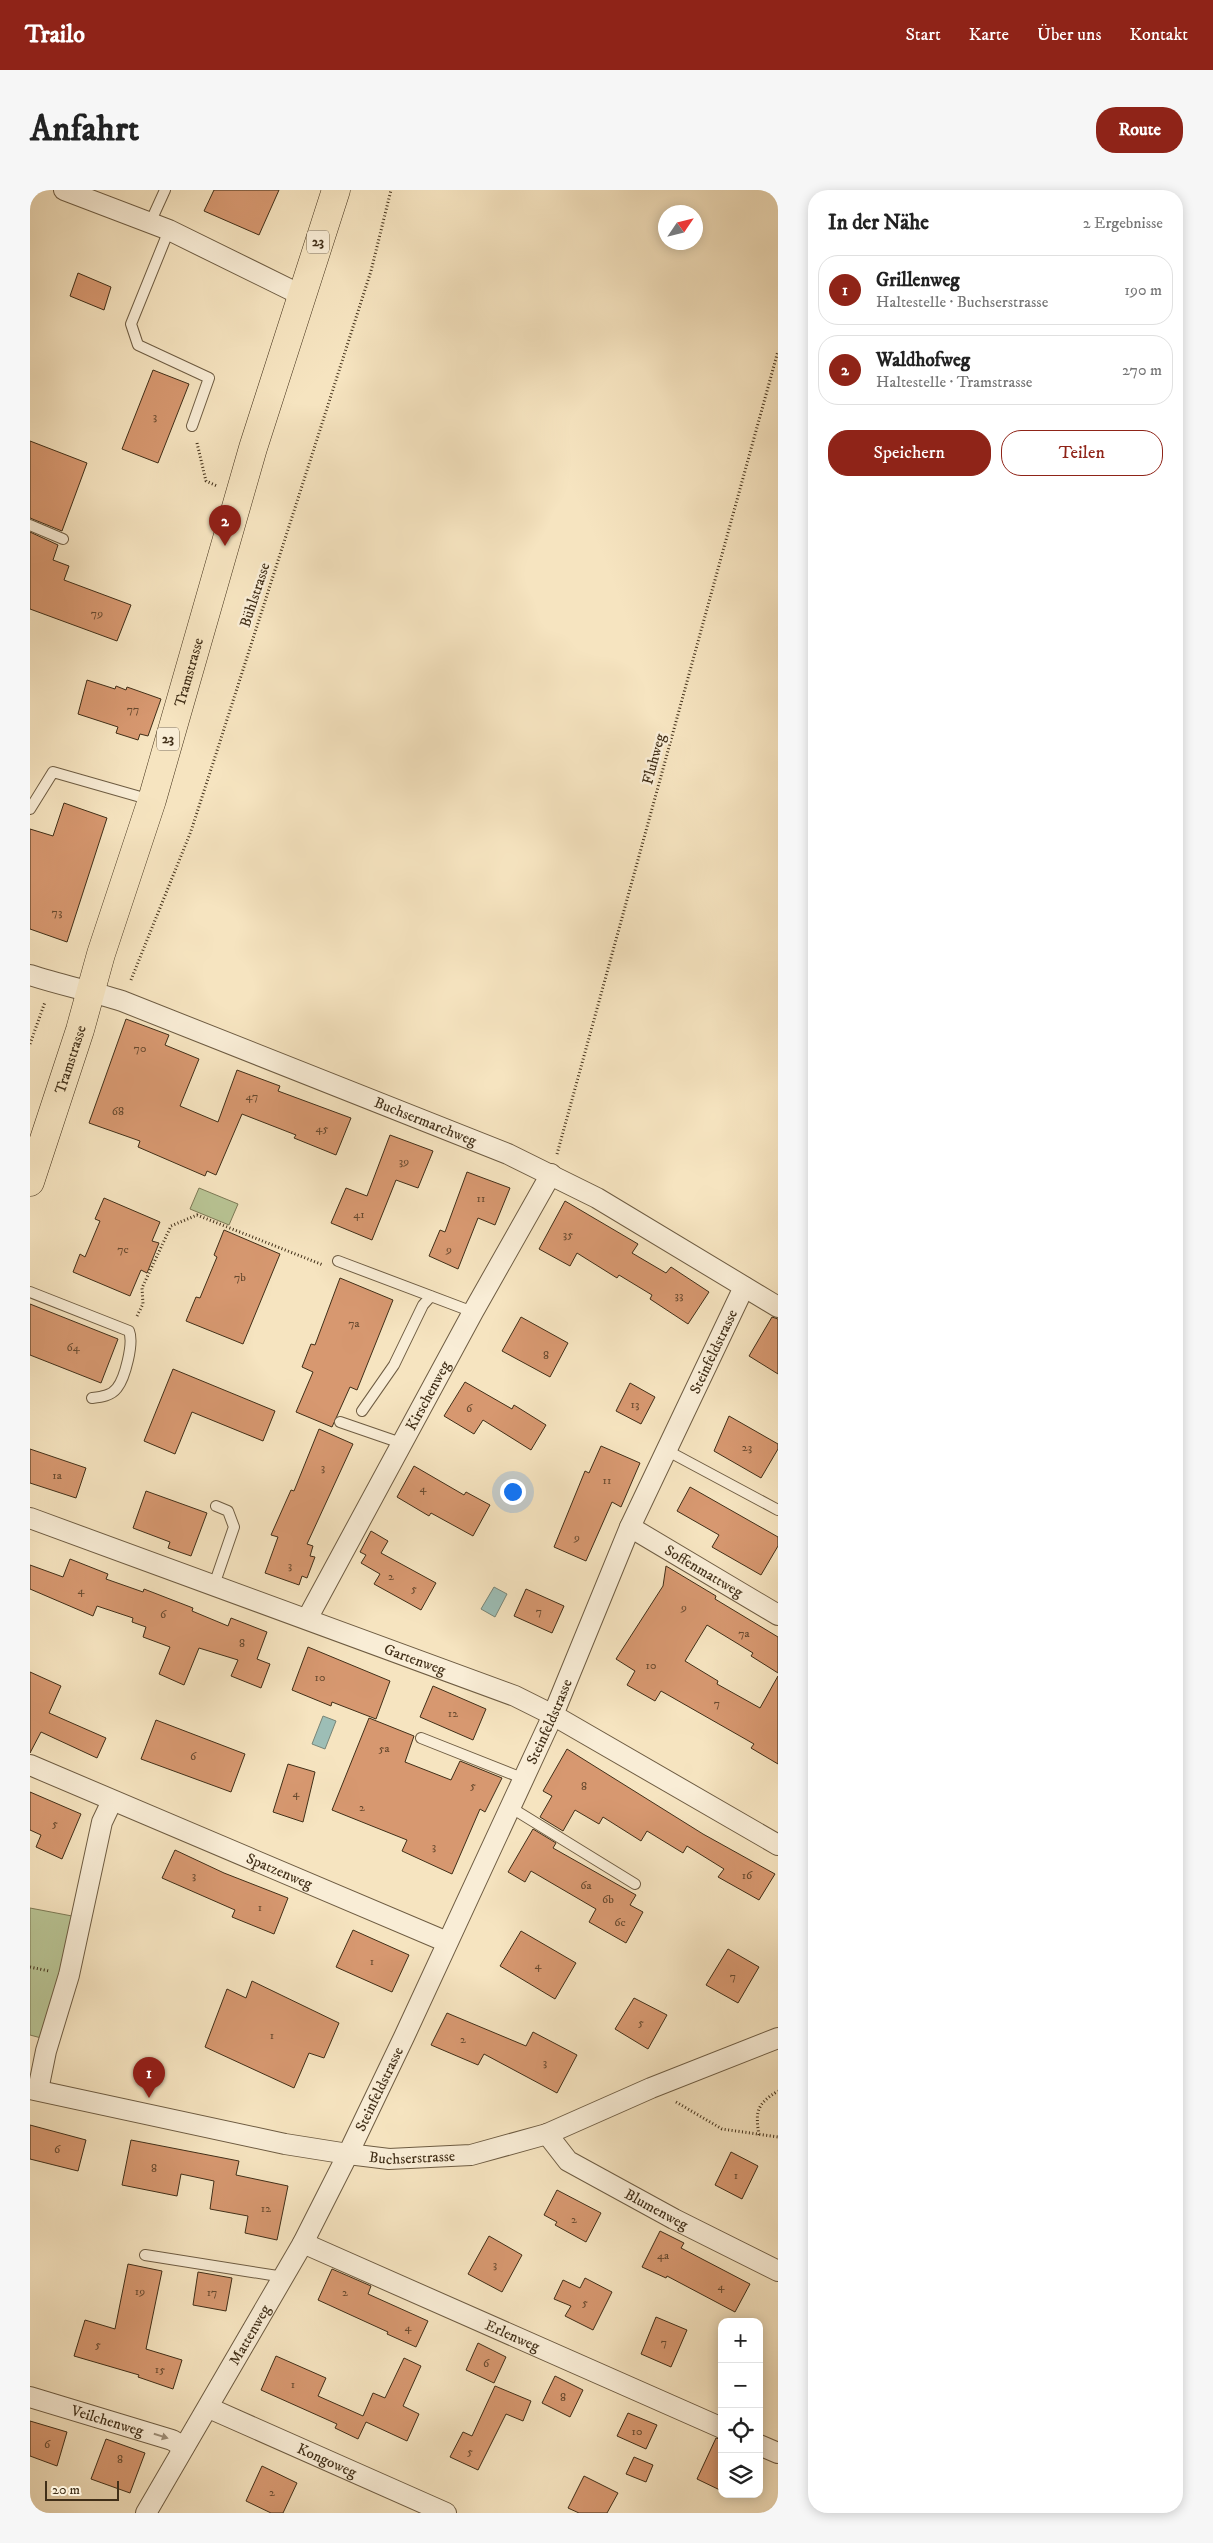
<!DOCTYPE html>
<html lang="de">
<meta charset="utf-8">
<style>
:root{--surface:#fff;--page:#f6f6f6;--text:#222;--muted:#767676;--line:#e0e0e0;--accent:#8f2418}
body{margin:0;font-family:"IM FELL DW Pica",serif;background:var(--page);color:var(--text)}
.controls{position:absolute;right:15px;bottom:15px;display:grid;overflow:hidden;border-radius:10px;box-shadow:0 2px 12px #0003}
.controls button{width:45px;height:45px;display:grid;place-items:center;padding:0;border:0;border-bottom:1px solid var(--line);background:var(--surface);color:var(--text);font:25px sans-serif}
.compass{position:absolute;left:628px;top:15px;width:45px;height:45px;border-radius:50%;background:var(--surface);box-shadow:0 2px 12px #0003;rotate:55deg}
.scale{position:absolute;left:15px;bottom:12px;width:74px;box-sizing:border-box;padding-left:5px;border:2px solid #412f18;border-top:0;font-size:14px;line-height:18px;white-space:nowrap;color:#412f18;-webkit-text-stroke:4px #f9edd6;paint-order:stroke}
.you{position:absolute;left:482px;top:1301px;width:18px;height:18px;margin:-12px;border:4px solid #fff;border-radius:50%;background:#1a73e8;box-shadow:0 0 0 8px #1a73e833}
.badge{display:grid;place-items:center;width:32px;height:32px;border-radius:50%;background:var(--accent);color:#fff;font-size:16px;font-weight:700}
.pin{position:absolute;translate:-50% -41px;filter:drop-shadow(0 1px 2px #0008)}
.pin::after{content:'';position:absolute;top:26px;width:18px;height:15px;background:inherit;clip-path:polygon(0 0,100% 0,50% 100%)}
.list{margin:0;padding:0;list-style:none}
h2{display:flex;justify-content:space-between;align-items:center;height:65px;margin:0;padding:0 20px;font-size:21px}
h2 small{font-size:16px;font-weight:400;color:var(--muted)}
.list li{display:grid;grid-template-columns:32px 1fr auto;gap:15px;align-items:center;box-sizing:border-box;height:70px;margin:0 10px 10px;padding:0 10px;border:1px solid var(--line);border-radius:20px}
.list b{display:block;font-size:19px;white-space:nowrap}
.list p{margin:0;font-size:16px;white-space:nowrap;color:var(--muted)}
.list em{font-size:16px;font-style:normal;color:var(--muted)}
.actions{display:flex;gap:10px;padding:15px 20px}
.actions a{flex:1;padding:11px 0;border:1px solid var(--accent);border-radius:20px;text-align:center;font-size:18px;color:var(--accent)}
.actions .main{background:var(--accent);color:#fff}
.icon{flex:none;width:28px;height:28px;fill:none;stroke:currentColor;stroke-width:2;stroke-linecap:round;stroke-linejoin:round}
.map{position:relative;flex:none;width:748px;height:2323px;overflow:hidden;border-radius:20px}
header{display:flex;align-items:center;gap:30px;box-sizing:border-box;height:70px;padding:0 25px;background:var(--accent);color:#fff}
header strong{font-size:24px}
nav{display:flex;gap:28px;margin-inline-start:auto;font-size:18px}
.intro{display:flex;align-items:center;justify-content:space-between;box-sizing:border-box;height:120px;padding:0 30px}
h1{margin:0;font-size:35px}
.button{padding:12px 22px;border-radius:20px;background:var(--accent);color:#fff;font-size:18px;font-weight:700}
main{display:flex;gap:30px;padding:0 30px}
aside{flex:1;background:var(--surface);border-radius:20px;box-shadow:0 2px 12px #0003}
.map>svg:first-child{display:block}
.green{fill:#b9c595;stroke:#7d7a56}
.water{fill:#9dbeb6;stroke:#788577}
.building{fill:#d79870;stroke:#412f18}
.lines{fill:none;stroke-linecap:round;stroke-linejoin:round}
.service-casing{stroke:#6e5c42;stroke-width:12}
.minor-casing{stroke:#6e5c42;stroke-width:22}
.primary-casing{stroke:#412f18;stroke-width:29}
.path{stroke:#412f18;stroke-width:3;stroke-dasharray:1 2.5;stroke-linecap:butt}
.service{stroke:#f9edd6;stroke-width:10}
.minor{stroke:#f9edd6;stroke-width:20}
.primary{stroke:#f6e4c0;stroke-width:28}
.oneway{fill:#9d8e77}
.labels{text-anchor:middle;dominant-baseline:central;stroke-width:5;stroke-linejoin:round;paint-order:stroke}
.number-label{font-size:12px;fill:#66492e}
.shield{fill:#f9edd6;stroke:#786851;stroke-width:1}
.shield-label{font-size:14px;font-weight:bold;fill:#412f18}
.street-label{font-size:15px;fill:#412f18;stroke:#f9edd6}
</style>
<header>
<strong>Trailo</strong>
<nav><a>Start</a><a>Karte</a><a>Über uns</a><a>Kontakt</a></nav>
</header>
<div class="intro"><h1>Anfahrt</h1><a class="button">Route</a></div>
<main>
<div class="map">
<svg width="748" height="2323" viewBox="0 0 748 2323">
<rect width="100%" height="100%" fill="#f6e4c0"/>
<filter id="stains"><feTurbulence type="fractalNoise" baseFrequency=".004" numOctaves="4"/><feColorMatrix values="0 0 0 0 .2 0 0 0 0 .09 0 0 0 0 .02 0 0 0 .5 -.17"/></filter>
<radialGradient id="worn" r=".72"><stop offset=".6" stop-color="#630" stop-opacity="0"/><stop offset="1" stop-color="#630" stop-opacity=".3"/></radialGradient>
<!-- green -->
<path class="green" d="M 169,998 L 208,1014 L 199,1035 L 160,1019 Z
M 0,1718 L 42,1726 L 15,1849 L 0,1845 Z"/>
<!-- water -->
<path class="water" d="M 464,1397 L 477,1404 L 465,1427 L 451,1419 Z
M 293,1526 L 306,1531 L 295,1559 L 282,1554 Z"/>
<!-- building -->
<path class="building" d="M 184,0 L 249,0 L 229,45 L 174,21 Z
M 48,83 L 81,97 L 74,120 L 40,106 Z
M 123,180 L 159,194 L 128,273 L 92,259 Z
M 0,251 L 57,273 L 32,341 L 0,328 Z
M 0,342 L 28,355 L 23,370 L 39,376 L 34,390 L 101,415 L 87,451 L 0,419 Z
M 57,490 L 85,499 L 86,496 L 96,500 L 97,497 L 131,509 L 118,546 L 110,544 L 108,550 L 86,543 L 88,537 L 48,524 Z
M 34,613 L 77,628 L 37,752 L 0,739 L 0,639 L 23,646 Z
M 96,829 L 139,845 L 135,855 L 169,869 L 150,916 L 188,932 L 207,880 L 250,896 L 248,901 L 321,928 L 306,965 L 264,948 L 266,945 L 212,924 L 186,985 L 177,981 L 175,986 L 108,957 L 110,951 L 59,933 Z
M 360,945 L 403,961 L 388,998 L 366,990 L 342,1050 L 301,1033 L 316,998 L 337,1006 Z
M 437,982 L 480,998 L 465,1035 L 448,1028 L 428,1079 L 399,1066 L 410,1040 L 415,1042 Z
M 74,1008 L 130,1032 L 122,1051 L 129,1053 L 117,1083 L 111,1080 L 100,1106 L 43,1082 L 50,1064 L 55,1067 L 70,1031 L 65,1029 Z
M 535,1011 L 608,1054 L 602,1063 L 636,1083 L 641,1077 L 679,1102 L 658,1134 L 620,1109 L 622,1105 L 589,1085 L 587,1088 L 547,1063 L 540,1076 L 509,1059 Z
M 194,1040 L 250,1064 L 213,1154 L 156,1131 L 166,1107 L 170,1108 L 187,1067 L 184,1065 Z
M 310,1088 L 363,1110 L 327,1200 L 320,1197 L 302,1237 L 266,1222 L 283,1182 L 272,1177 L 281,1154 L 285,1155 Z
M 0,1114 L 88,1149 L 71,1193 L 0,1165 Z
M 491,1127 L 538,1153 L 520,1187 L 472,1161 Z
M 742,1127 L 748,1129 L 748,1184 L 719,1166 Z
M 143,1179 L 245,1221 L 233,1251 L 162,1222 L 145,1264 L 114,1251 Z
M 435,1192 L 482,1219 L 484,1215 L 516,1235 L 501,1260 L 453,1230 L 444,1244 L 414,1226 Z
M 600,1193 L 625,1207 L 611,1234 L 586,1221 Z
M 699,1226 L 748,1254 L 748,1259 L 731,1288 L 684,1261 Z
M 289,1239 L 323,1254 L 277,1354 L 283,1356 L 280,1366 L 285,1367 L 277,1388 L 272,1386 L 269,1395 L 235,1383 L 248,1347 L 241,1345 L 261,1300 L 264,1301 Z
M 571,1256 L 610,1273 L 591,1317 L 582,1312 L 556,1371 L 524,1357 L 555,1281 L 559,1283 Z
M 0,1259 L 56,1278 L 46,1308 L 0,1293 Z
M 384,1276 L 434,1305 L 436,1302 L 460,1315 L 443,1346 L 401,1323 L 399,1326 L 367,1307 Z
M 660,1297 L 748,1347 L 748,1356 L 731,1385 L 682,1357 L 689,1345 L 647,1321 Z
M 116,1301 L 177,1323 L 161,1366 L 138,1358 L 140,1352 L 103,1338 Z
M 341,1341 L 358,1351 L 351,1363 L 406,1393 L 391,1420 L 344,1394 L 350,1384 L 331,1373 L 336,1365 L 330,1362 Z
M 40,1369 L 78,1384 L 76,1389 L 113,1402 L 114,1399 L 163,1418 L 162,1421 L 198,1436 L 201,1428 L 237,1442 L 227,1469 L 240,1474 L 231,1498 L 201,1486 L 208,1470 L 169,1458 L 154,1495 L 129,1484 L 140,1457 L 113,1447 L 116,1437 L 102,1432 L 103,1428 L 67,1416 L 63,1426 L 0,1399 L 0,1375 L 33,1387 Z
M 636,1376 L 686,1406 L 685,1409 L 748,1447 L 748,1483 L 721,1466 L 723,1463 L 677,1435 L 655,1471 L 688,1491 L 687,1494 L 730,1518 L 748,1486 L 748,1574 L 721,1558 L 724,1554 L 631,1501 L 625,1511 L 597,1495 L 605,1481 L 586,1469 L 633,1396 Z
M 496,1399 L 534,1416 L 522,1443 L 484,1426 Z
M 278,1457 L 360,1491 L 346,1529 L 302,1512 L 301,1516 L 262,1500 Z
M 0,1482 L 31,1496 L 19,1523 L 76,1548 L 67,1568 L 11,1542 L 0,1563 Z
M 403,1496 L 456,1519 L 443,1550 L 390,1527 Z
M 339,1528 L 384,1546 L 375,1572 L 421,1590 L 430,1571 L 472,1588 L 455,1622 L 450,1619 L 422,1684 L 372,1661 L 377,1650 L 302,1620 Z
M 126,1530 L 215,1564 L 201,1602 L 111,1569 Z
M 537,1559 L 673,1644 L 745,1684 L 729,1710 L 688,1687 L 694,1679 L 657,1656 L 653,1663 L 617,1641 L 611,1651 L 573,1627 L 569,1634 L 545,1620 L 533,1641 L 510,1627 L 522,1606 L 513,1601 Z
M 258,1574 L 285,1582 L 273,1632 L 243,1622 Z
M 0,1602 L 51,1624 L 32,1669 L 6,1657 L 11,1645 L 0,1640 Z
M 503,1639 L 526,1653 L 523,1658 L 606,1705 L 600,1715 L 613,1722 L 596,1753 L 559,1732 L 566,1719 L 501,1681 L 495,1692 L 478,1682 Z
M 145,1660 L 194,1683 L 258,1708 L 244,1744 L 202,1727 L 205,1720 L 132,1688 Z
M 323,1740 L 379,1765 L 362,1802 L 306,1777 Z
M 491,1741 L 546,1773 L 525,1809 L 470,1776 Z
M 698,1759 L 729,1777 L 708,1813 L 676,1795 Z
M 222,1791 L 309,1833 L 294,1868 L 279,1863 L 264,1898 L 175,1857 L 197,1799 L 216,1808 Z
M 604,1808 L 637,1825 L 618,1859 L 585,1839 Z
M 417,1823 L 496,1856 L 503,1842 L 547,1865 L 527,1903 L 454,1864 L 448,1875 L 401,1855 Z
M 0,1935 L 56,1950 L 48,1981 L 0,1969 Z
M 101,1950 L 209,1971 L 206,1985 L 258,1996 L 247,2050 L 215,2043 L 218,2026 L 180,2019 L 184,1991 L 151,1984 L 147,2006 L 92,1995 Z
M 701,1962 L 728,1976 L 712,2009 L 685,1995 Z
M 527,2000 L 571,2023 L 556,2052 L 525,2035 L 527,2032 L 514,2025 Z
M 630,2041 L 654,2053 L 651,2058 L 720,2094 L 705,2122 L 637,2086 L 636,2088 L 612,2077 Z
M 459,2046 L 492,2065 L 472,2102 L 438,2084 Z
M 98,2074 L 132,2081 L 116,2159 L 152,2170 L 143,2199 L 108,2187 L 109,2185 L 44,2166 L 55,2130 L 85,2139 Z
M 302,2079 L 341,2096 L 338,2104 L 398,2131 L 386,2157 L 357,2144 L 358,2142 L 288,2110 Z
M 168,2082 L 202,2088 L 196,2121 L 163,2115 Z
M 555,2088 L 582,2102 L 563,2140 L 535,2126 L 541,2116 L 524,2109 L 533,2090 L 550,2098 Z
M 626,2127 L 657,2140 L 641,2177 L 611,2164 Z
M 448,2153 L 476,2167 L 464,2193 L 436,2180 Z
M 246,2166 L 296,2188 L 288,2206 L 333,2226 L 343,2203 L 355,2208 L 374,2168 L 391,2176 L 373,2216 L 389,2224 L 377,2251 L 336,2232 L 328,2249 L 305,2238 L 307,2234 L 231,2200 Z
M 525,2186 L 553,2200 L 540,2227 L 512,2213 Z
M 465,2196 L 501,2211 L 493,2231 L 476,2224 L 448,2280 L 420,2267 L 433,2242 L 442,2246 Z
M 598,2223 L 627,2235 L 616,2259 L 587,2246 Z
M 0,2231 L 37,2242 L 27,2276 L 0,2266 Z
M 686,2248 L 692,2250 L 692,2301 L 667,2289 Z
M 76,2249 L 115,2263 L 100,2303 L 61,2289 Z
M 604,2267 L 623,2275 L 616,2292 L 596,2284 Z
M 232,2276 L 267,2293 L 253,2323 L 241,2323 L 216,2311 Z
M 554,2286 L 588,2303 L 577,2323 L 549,2323 L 538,2318 Z"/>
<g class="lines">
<defs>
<path id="service" d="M 120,33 L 135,0
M 139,40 L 101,134 L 108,155 L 179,188 L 162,236
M 0,335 L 33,349
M 0,619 L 23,582 L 121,610
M 308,1071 L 443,1122
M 0,1102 L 99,1141 C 104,1153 95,1188 87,1198 C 81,1206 71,1207 62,1208
M 332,1221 L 364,1175 L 393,1115 L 401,1106
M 310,1232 L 371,1253
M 636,1260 L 748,1320
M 184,1395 L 204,1337 L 198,1321 L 186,1316
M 391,1548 L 492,1588
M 480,1617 L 605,1694
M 115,2065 L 254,2087"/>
<g id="minor">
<path d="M 34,0 L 139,40 L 271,105"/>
<path id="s1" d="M 0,785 C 30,795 61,801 92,811 L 478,964 L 567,1008 L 748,1117"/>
<path id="s2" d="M 0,1328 L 485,1506 L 523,1525 L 748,1655"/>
<path id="s3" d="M 600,1337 L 748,1425"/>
<path id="s4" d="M 277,1429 L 443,1122 L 521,984"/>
<path id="s5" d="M 0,1575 L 417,1752"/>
<path id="s6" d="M 0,1899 L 255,1954 L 318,1964 L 359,1969 L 441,1965 L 517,1944 L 621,1898 L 748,1848"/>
<path d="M 8,1900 L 16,1861 L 39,1785 L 72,1632 L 82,1611"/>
<path id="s7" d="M 517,1944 L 538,1971 L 644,2029 L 748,2081"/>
<path id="s8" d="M 273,2053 L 692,2238"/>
<path id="s9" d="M 0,2207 L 142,2250 L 154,2257"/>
<path id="s10" d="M 179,2218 L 416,2323"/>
<path d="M 729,2255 L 748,2263"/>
<path id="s11" d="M 116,2323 L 273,2053 L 318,1964 L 374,1847 L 523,1525 L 600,1337 L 714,1097"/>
</g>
<g id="primary">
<path id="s12" d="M 0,992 L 50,840 L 71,764 L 122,610 L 223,258 L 306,0"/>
</g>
</defs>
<!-- service casing -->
<use href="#service" class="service-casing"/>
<!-- minor casing -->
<use href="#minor" class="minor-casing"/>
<!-- primary casing -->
<use href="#primary" class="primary-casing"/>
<!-- path -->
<path class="path" d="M 167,253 L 176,291 L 187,296
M 101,790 L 161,641 L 185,567 L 341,81 L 361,0
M 0,854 L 15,812
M 527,964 L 748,161
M 107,1126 L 113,1114 L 112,1098 L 141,1036 L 167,1025 L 293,1075
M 0,1777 L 19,1781
M 646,1912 L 692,1939 L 748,1947
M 729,1945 C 725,1921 727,1914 748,1901"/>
<!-- service -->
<use href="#service" class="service"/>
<!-- minor -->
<use href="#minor" class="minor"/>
<!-- primary -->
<use href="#primary" class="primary"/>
</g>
<!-- one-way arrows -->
<defs><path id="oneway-solid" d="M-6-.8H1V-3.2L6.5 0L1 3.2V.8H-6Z" transform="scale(1.25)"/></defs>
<use class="oneway" href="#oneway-solid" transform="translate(131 2246) rotate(17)"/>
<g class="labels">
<!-- number labels -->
<g class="number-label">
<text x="125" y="226">3</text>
<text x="67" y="423">79</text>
<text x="103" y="519">77</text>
<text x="27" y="722">73</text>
<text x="110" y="858">70</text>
<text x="222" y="906">47</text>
<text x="88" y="921">68</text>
<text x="292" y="938">45</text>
<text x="374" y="971">39</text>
<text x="451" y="1008">11</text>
<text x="329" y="1024">41</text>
<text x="538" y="1044">35</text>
<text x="93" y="1059">7c</text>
<text x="419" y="1059">9</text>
<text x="210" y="1087">7b</text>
<text x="649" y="1105">33</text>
<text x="324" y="1133">7a</text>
<text x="43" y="1157">64</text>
<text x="516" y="1165">8</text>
<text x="605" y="1214">13</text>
<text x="439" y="1218">6</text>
<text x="717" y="1257">23</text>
<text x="293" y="1277">3</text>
<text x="27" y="1285">1a</text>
<text x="577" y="1290">11</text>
<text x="393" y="1298">4</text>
<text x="547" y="1347">9</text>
<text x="260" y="1375">3</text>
<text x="361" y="1386">2</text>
<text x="384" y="1398">5</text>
<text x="51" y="1400">4</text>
<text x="654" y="1417">9</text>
<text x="509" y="1421">7</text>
<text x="133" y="1424">6</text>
<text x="714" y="1443">7a</text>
<text x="212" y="1453">8</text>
<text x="621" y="1475">10</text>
<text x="290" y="1487">10</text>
<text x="687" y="1513">7</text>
<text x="423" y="1523">12</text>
<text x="354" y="1558">5a</text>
<text x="163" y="1566">6</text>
<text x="443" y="1595">5</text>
<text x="554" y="1596">8</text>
<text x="266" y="1603">4</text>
<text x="332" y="1617">2</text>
<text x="25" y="1633">5</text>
<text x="404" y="1656">3</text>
<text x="164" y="1685">3</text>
<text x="717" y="1685">16</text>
<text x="556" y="1695">6a</text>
<text x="578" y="1709">6b</text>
<text x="230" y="1717">1</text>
<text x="590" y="1732">6c</text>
<text x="342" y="1771">1</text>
<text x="508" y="1775">4</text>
<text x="703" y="1786">7</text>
<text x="611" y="1832">5</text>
<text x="242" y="1845">1</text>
<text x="433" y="1849">2</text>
<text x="515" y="1872">3</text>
<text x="27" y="1959">6</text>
<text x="124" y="1978">8</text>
<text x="706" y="1985">1</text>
<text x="236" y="2018">12</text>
<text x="544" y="2029">2</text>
<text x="633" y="2065">4a</text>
<text x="465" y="2074">3</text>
<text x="691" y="2096">4</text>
<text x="110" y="2101">19</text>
<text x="182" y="2102">17</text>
<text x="315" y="2102">2</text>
<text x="555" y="2112">5</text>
<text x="378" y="2137">4</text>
<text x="634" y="2152">7</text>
<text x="68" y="2154">5</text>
<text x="456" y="2173">6</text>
<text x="130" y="2179">15</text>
<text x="263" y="2194">1</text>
<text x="533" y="2207">8</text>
<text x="607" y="2241">10</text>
<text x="17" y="2254">6</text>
<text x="440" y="2261">5</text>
<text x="90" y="2269">8</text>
<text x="242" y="2302">2</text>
</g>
<!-- shield labels -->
<g class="shield">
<rect x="277" y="40.5" width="22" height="23" rx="4"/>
<rect x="127" y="537.5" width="22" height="23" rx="4"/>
</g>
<g class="shield-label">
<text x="288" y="52">23</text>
<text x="138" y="549">23</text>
</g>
<!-- street labels -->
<g class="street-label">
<text transform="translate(225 405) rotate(-72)">Bühlstrasse</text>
<text stroke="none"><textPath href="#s12" startOffset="534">Tramstrasse</textPath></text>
<text transform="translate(624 569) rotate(-75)">Fluhweg</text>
<text stroke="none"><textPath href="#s12" startOffset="129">Tramstrasse</textPath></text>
<text stroke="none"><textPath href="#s1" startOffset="422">Buchsermarchweg</textPath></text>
<text stroke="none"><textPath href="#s11" startOffset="1294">Steinfeldstrasse</textPath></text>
<text stroke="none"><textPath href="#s4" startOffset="254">Kirschenweg</textPath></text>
<text stroke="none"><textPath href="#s3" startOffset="86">Soffenmattweg</textPath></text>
<text stroke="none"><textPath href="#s2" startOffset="410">Gartenweg</textPath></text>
<text stroke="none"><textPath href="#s11" startOffset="889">Steinfeldstrasse</textPath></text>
<text stroke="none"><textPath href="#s5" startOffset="271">Spatzenweg</textPath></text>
<text stroke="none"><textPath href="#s11" startOffset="484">Steinfeldstrasse</textPath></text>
<text stroke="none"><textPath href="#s6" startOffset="389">Buchserstrasse</textPath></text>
<text stroke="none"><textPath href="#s7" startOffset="135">Blumenweg</textPath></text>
<text stroke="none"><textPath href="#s11" startOffset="206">Mattenweg</textPath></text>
<text stroke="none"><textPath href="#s8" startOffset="229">Erlenweg</textPath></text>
<text stroke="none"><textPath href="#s9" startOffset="81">Veilchenweg</textPath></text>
<text stroke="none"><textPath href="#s10" startOffset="129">Kongoweg</textPath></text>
</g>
</g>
<rect width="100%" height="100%" filter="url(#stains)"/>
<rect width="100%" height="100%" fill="url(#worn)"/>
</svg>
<div class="controls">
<button>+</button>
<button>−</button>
<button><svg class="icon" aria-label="locate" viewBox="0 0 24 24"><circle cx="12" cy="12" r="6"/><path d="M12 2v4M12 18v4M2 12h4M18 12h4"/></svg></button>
<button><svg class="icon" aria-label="layers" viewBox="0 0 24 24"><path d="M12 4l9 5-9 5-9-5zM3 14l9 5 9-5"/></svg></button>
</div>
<svg class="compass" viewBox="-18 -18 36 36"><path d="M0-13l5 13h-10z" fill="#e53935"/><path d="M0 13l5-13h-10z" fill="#767676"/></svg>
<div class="scale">20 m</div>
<div class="you"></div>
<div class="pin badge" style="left:119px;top:1908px">1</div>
<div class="pin badge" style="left:195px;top:356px">2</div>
</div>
<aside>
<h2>In der Nähe<small>2 Ergebnisse</small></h2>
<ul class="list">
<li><span class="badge">1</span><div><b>Grillenweg</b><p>Haltestelle · Buchserstrasse</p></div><em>190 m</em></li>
<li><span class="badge">2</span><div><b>Waldhofweg</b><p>Haltestelle · Tramstrasse</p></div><em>270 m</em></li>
</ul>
<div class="actions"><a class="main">Speichern</a><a>Teilen</a></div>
</aside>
</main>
